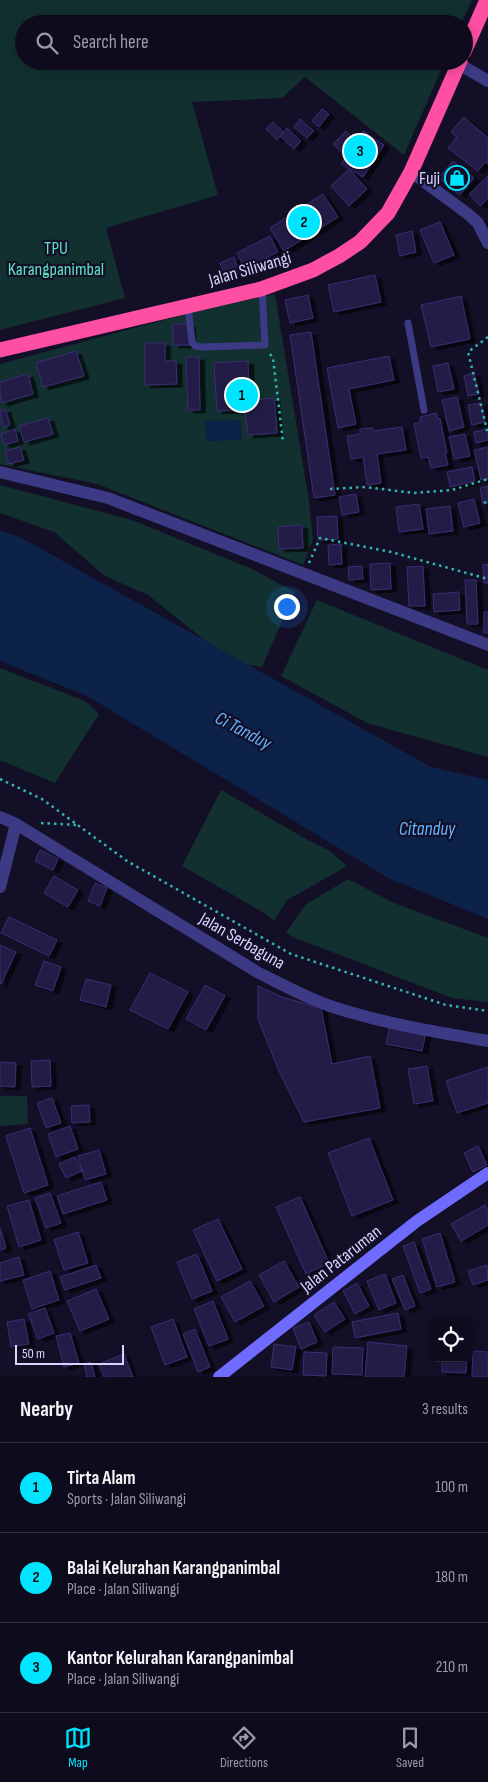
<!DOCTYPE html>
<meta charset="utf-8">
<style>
:root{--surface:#0e0b1c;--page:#171425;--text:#f1f3f6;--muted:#9b9ba3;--line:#2e2b3b;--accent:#00e5ff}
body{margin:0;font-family:"Sofia Sans Condensed",sans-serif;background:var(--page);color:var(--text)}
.controls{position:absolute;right:15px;bottom:15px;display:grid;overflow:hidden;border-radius:10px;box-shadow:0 2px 12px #0003}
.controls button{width:45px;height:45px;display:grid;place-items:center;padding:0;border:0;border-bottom:1px solid var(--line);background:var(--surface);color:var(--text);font:25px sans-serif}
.scale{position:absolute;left:15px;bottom:12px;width:109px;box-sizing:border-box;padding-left:5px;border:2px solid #d9d4ff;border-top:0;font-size:14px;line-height:18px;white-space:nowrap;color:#d9d4ff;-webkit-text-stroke:4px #130f26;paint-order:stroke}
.you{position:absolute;left:286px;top:606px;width:18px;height:18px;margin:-12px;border:4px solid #fff;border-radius:50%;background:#1a73e8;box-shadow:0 0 0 8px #1a73e833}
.badge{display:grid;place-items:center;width:32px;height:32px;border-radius:50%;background:var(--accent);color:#111;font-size:16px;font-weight:700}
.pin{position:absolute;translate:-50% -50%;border:2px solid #fff;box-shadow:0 1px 5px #0006}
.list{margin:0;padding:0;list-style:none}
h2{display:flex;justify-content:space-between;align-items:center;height:65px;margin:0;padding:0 20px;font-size:21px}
h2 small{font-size:16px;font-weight:400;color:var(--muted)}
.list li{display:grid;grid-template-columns:32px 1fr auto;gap:15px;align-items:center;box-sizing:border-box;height:90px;padding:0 20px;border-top:1px solid var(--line)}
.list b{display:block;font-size:19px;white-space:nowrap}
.list p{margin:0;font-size:16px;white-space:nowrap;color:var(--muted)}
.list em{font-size:16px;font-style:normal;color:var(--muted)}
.icon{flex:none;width:28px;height:28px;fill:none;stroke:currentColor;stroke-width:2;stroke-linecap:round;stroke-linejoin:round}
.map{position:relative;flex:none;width:488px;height:1377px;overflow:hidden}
.search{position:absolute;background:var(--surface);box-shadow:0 2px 12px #0003;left:15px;right:15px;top:15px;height:55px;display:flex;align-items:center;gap:12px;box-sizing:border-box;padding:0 18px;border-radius:28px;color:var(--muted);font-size:19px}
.sheet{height:335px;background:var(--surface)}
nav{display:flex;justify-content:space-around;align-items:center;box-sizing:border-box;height:70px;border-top:1px solid var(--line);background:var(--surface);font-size:14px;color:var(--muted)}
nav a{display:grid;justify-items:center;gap:2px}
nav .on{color:var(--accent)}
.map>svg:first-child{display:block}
.green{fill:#12302f}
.water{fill:#0c2248}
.building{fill:#241b47;stroke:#3b2d73;filter:url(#shadow)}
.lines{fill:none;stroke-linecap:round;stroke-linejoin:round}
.path{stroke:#2fb8b0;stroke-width:2.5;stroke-dasharray:2.5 4;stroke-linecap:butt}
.lane{stroke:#3d3a85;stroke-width:7}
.street{stroke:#3d3a85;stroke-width:12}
.secondary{stroke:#6f6bff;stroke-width:12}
.highway{stroke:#ff4fa3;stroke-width:15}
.labels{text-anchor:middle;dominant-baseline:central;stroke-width:4.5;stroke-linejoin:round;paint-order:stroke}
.poi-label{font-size:18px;fill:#d9d4ff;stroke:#130f26;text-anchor:end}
.park-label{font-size:18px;fill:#5fe0c0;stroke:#130f26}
.street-label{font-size:18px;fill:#d9d4ff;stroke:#130f26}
.water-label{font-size:19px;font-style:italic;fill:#62b6ff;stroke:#130f26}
</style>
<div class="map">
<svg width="488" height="1377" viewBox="0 0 488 1377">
<defs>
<filter id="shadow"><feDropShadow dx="5.5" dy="3" stdDeviation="0" flood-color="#0009"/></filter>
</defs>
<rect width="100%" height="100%" fill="#130f26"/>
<!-- green -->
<path class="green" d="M 0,0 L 472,0 L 461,24 L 24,24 L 24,61 L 445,61 L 404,155 L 305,77 L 282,98 L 192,102 L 218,195 L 106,228 L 125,298 L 0,330 Z
M 275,294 L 309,501 L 313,540 L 303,565 L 97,484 L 0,464 L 0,364 L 194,312 Z
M 0,485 L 132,520 L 252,569 L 295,592 L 262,667 L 232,662 L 148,595 L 105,576 L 54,532 L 0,513 Z
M 317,600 L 488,670 L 488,757 L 367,723 L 281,676 Z
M 0,668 L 85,701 L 99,714 L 55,783 L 0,760 Z
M 221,790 L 308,840 L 330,851 L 347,866 L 287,900 L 274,921 L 266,914 L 182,866 Z
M 348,879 L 394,903 L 488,938 L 488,1002 L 452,998 L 298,939 L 286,933 L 305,905 Z
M 0,1096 L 27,1096 L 28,1124 L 0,1126 Z"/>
<!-- water -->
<path class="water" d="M 241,420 L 242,440 L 206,441 L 205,421 Z
M 0,531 L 20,537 L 431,767 L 488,780 L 488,919 L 390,879 L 87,696 L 0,661 Z"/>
<!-- building -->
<path class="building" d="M 322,109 L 329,114 L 319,127 L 312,121 Z
M 464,117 L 488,138 L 488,164 L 485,162 L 478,171 L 448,148 L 457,137 L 451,132 Z
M 300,119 L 314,131 L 307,138 L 294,127 Z
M 273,122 L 284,132 L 277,140 L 266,129 Z
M 287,128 L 301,141 L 294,149 L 280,136 Z
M 346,131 L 356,142 L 363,131 L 384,145 L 363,177 L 341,164 L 346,157 L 333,144 Z
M 453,161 L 474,178 L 460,195 L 439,178 Z
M 349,169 L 367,189 L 349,206 L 331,186 Z
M 488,176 L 488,199 L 480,206 L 469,194 Z
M 323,194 L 338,217 L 284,251 L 270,228 Z
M 440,222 L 454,255 L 434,263 L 420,230 Z
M 412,231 L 416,252 L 400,256 L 396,235 Z
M 270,236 L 278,252 L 245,269 L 237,253 Z
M 234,257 L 240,274 L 226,279 L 220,263 Z
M 375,275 L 381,302 L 334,312 L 328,285 Z
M 308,295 L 313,318 L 290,323 L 285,300 Z
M 461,296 L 470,339 L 431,347 L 421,305 Z
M 173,324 L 190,324 L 190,345 L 173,345 Z
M 311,332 L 335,495 L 314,498 L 290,335 Z
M 145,343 L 165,343 L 165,361 L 176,361 L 177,384 L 145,385 Z
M 76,351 L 84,376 L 43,387 L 36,363 Z
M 389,356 L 394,380 L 349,389 L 356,424 L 338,428 L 327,368 Z
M 186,357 L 199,357 L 200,410 L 188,410 Z
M 248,361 L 249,386 L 233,387 L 235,410 L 217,411 L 214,363 Z
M 448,363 L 454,389 L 438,392 L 433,366 Z
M 474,373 L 479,394 L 468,396 L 464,376 Z
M 28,374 L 33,394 L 2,403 L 0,395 L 0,382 Z
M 457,397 L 464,427 L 449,431 L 442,400 Z
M 274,398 L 277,433 L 248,435 L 244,401 Z
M 481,403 L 485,422 L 472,425 L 468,405 Z
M 5,409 L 10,425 L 3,427 L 0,411 Z
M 436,413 L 438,419 L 440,418 L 447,453 L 445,453 L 448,465 L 431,468 L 428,457 L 421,458 L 414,424 L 421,422 L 420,417 Z
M 48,418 L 53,434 L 24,442 L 19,426 Z
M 402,427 L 406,450 L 377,454 L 381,483 L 367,485 L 363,457 L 351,459 L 347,436 L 360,434 L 360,429 L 373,428 L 374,431 Z
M 15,429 L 18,441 L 4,445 L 1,434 Z
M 488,429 L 488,440 L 476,443 L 474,432 Z
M 465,434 L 470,456 L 454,459 L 449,437 Z
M 20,447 L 24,460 L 9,464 L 5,451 Z
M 488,447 L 488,479 L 481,480 L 474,450 Z
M 472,467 L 475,481 L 450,487 L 447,472 Z
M 488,486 L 488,503 L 483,504 L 480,488 Z
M 356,494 L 359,512 L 342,515 L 339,497 Z
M 474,499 L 480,523 L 464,527 L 458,503 Z
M 419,504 L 423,529 L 399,532 L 396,507 Z
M 450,506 L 453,531 L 429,534 L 426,509 Z
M 337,516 L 338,539 L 318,540 L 317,517 Z
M 302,525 L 303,548 L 279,549 L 278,527 Z
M 341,544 L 342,564 L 329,565 L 328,545 Z
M 390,563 L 391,589 L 371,590 L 370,564 Z
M 488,564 L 488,583 L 484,583 L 483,565 Z
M 362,566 L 363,579 L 349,580 L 348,567 Z
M 423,566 L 425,606 L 409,606 L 407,567 Z
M 465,580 L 476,580 L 478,624 L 467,624 Z
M 459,592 L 460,610 L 434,612 L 433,594 Z
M 484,612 L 488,612 L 488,633 L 484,633 Z
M 40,850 L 58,859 L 53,870 L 35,861 Z
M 54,876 L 78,890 L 68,907 L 44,893 Z
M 95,883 L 107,888 L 100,906 L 88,901 Z
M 9,917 L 57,940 L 49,956 L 1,933 Z
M 0,945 L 16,952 L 1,984 L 0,983 Z
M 44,961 L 61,967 L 53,991 L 35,985 Z
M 150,973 L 188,992 L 168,1029 L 130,1010 Z
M 86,979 L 111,985 L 106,1007 L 80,1000 Z
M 205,985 L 225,996 L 206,1030 L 186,1019 Z
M 258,986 L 282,997 L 321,1008 L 332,1064 L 370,1056 L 380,1108 L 304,1122 L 279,1071 L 258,1019 Z
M 390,1025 L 426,1032 L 422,1051 L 386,1044 Z
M 50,1060 L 51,1086 L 32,1087 L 31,1061 Z
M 0,1062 L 16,1063 L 15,1087 L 0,1086 Z
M 427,1066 L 433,1101 L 414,1104 L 408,1069 Z
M 488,1067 L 488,1103 L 457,1113 L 446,1081 Z
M 52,1098 L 61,1123 L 46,1128 L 37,1103 Z
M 89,1105 L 90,1122 L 72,1123 L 71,1106 Z
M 70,1126 L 78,1149 L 56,1157 L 48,1134 Z
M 30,1128 L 48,1185 L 24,1193 L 6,1136 Z
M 369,1138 L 393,1200 L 352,1216 L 328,1153 Z
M 478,1146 L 487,1165 L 473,1172 L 464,1153 Z
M 99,1150 L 106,1174 L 85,1180 L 78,1156 Z
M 75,1157 L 82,1171 L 66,1178 L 59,1164 Z
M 101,1182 L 107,1200 L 63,1214 L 57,1196 Z
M 50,1193 L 61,1223 L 46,1228 L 35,1198 Z
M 300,1197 L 329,1263 L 306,1274 L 276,1207 Z
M 29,1200 L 41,1240 L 19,1247 L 7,1206 Z
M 485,1205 L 488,1211 L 488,1225 L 461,1241 L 451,1224 Z
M 218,1219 L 242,1269 L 217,1281 L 193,1230 Z
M 0,1228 L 6,1248 L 0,1250 Z
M 78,1232 L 88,1263 L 64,1270 L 54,1240 Z
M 440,1233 L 455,1282 L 437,1287 L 422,1239 Z
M 414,1242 L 431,1289 L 420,1293 L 403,1246 Z
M 197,1254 L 212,1291 L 192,1299 L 177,1262 Z
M 19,1257 L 24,1275 L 0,1281 L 0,1263 Z
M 284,1261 L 299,1287 L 274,1302 L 259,1275 Z
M 96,1265 L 101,1278 L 65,1290 L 60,1277 Z
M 487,1265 L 488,1280 L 473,1285 L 468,1271 Z
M 50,1271 L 59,1300 L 32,1309 L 23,1280 Z
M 385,1274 L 396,1303 L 379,1310 L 367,1281 Z
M 403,1275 L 415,1306 L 405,1310 L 392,1279 Z
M 250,1281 L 264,1306 L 235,1322 L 221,1297 Z
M 357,1283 L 369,1306 L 355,1314 L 343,1291 Z
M 96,1289 L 109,1319 L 80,1331 L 67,1301 Z
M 213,1301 L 228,1339 L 209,1346 L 194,1309 Z
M 334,1302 L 345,1319 L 325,1332 L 314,1315 Z
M 45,1308 L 54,1333 L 38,1339 L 28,1314 Z
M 398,1313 L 401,1329 L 355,1338 L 352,1322 Z
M 24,1319 L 29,1344 L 11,1347 L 7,1322 Z
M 173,1319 L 187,1357 L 165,1365 L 151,1327 Z
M 309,1322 L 317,1342 L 301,1349 L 293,1328 Z
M 195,1329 L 210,1367 L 198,1372 L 183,1334 Z
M 70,1333 L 79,1363 L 64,1367 L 56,1336 Z
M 368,1342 L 407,1346 L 404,1377 L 365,1377 Z
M 274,1344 L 296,1347 L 292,1370 L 271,1367 Z
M 333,1347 L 363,1348 L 362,1375 L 332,1374 Z
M 473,1351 L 488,1352 L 488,1377 L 472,1377 Z
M 304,1352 L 327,1353 L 326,1376 L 303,1375 Z
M 124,1354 L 133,1377 L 104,1377 L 99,1364 Z
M 442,1358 L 467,1358 L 466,1373 L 442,1372 Z
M 91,1362 L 95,1377 L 87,1377 L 84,1364 Z"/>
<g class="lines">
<!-- path -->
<path class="path" d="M 488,337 L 468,352 L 488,434
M 270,354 L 273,358 L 283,442
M 330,489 L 365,487 L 414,493 L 452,490 L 488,479
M 484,503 L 488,501
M 309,563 L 320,538 L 391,552 L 488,579
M 0,779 L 42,799 L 127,861 L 291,954 L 446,1005 L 488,1011
M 41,823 L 78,825"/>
<!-- lane -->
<path class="lane" d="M 188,306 L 192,342 L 195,346 L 202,347 L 265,345 L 262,289
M 408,323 L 424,410"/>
<!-- street -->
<path class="street" d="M 459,64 L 488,81
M 411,172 L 468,214 L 478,223 L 488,243
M 0,472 L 108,498 L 488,645
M 0,817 L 16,824 L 257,972 C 281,984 305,997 330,1006 C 381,1023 435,1032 488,1041
M 0,887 L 16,824"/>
<!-- secondary -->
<path class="secondary" d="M 219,1377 L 417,1221 L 488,1173"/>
<!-- highway -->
<path class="highway" d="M 464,52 L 487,0
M 0,350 L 261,289 L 313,270 L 339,256 L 360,242 L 388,213 L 411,172 L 460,61"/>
</g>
<!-- icons -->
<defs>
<symbol id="shop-ring" viewBox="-11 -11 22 22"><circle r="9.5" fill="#130f26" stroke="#00e5ff" stroke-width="1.5"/><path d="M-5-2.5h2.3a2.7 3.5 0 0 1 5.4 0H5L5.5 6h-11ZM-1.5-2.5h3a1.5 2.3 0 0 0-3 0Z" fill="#00e5ff"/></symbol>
</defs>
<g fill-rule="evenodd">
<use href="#shop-ring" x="443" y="164" width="28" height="28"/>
</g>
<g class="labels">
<!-- poi labels -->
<g class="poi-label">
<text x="440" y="178">Fuji</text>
</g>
<!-- park labels -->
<g class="park-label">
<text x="56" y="248">TPU<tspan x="56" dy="21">Karangpanimbal</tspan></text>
</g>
<!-- street labels -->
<g class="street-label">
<text transform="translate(250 269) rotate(-16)">Jalan Siliwangi</text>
<text transform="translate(242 941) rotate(30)">Jalan Serbaguna</text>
<text transform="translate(341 1259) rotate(-38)">Jalan Pataruman</text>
</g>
<!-- water labels -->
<g class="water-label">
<text transform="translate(243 731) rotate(28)">Ci Tanduy</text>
<text x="427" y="829">Citanduy</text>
</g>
</g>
</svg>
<div class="controls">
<button><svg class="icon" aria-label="locate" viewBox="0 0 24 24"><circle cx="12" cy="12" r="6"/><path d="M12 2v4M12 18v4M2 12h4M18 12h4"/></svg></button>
</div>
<div class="scale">50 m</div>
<div class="you"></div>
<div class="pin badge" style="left:242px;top:395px">1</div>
<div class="pin badge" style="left:304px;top:222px">2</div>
<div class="pin badge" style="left:360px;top:151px">3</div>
<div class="search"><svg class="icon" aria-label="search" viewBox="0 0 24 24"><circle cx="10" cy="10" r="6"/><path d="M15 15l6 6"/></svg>Search here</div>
</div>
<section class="sheet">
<h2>Nearby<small>3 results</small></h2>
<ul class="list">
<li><span class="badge">1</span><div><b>Tirta Alam</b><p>Sports · Jalan Siliwangi</p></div><em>100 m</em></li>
<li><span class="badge">2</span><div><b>Balai Kelurahan Karangpanimbal</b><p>Place · Jalan Siliwangi</p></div><em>180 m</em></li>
<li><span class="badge">3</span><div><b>Kantor Kelurahan Karangpanimbal</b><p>Place · Jalan Siliwangi</p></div><em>210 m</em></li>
</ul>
</section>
<nav>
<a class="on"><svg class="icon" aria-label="map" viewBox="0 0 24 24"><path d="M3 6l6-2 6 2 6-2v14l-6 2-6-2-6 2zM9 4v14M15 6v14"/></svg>Map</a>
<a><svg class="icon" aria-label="directions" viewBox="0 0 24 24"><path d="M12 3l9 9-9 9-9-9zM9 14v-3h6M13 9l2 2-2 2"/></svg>Directions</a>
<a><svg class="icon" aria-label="saved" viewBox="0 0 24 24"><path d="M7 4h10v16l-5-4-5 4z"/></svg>Saved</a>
</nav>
